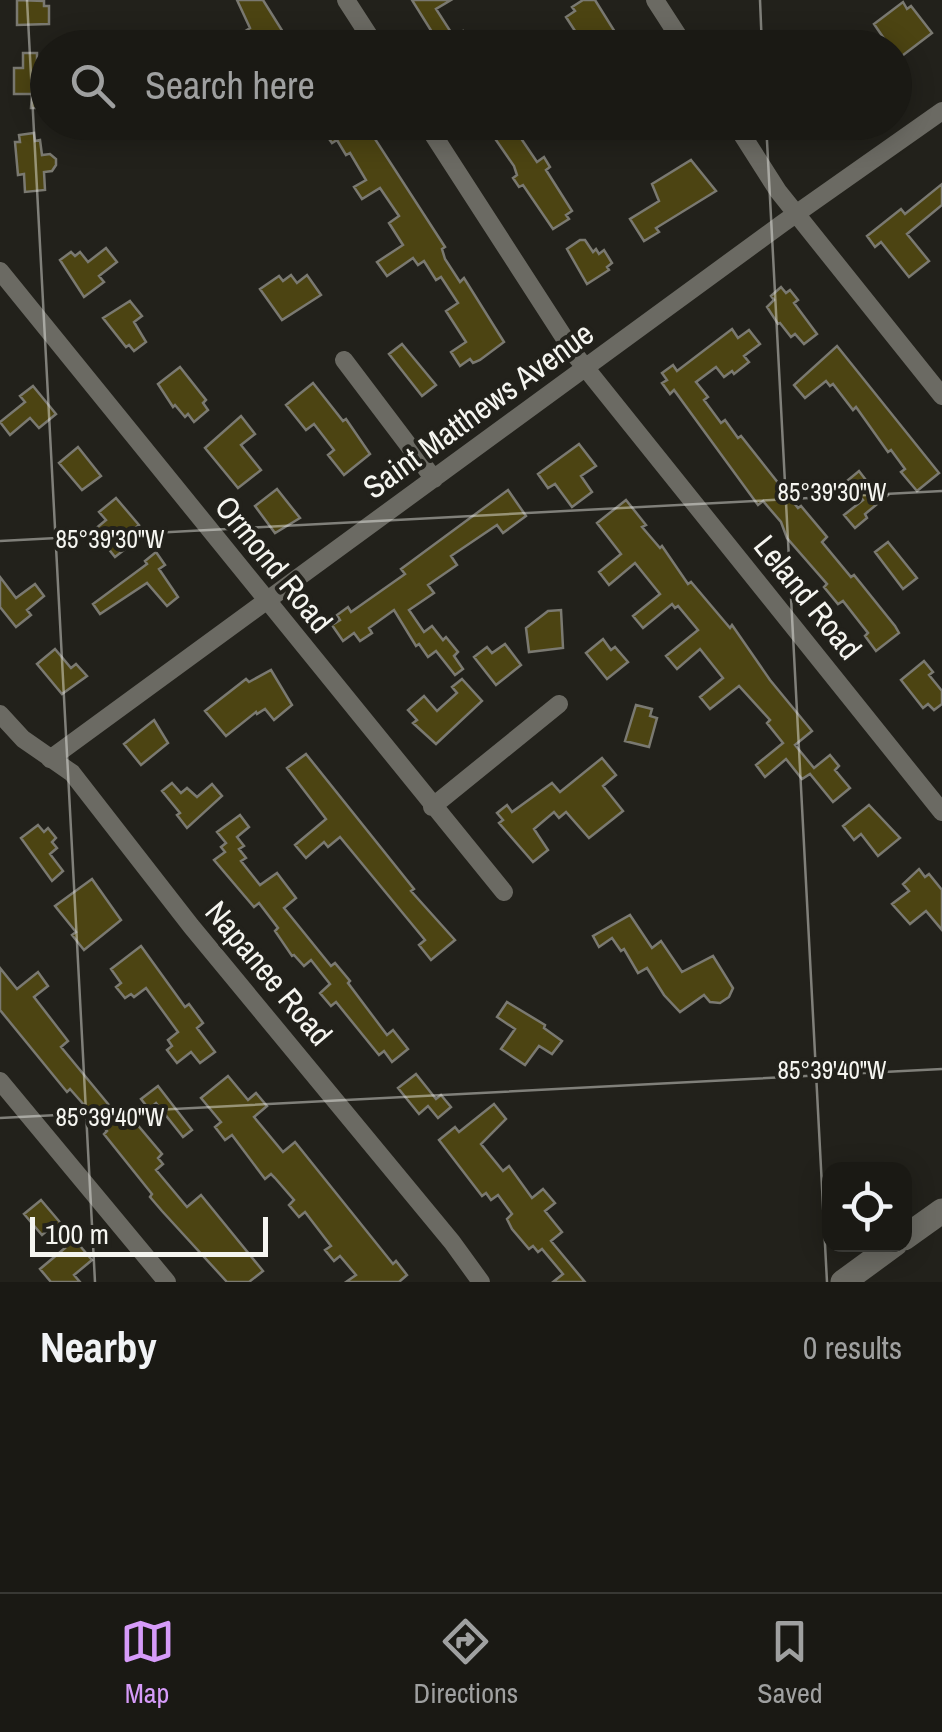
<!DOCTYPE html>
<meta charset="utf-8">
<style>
:root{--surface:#1a1914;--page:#23221d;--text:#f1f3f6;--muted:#9fa0a0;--line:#383834;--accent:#d69bf9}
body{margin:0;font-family:"Archivo Narrow",sans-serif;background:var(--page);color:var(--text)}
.controls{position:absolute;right:30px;bottom:30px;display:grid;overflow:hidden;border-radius:20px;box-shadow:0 5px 25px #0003}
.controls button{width:90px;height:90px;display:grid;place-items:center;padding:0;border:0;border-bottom:2px solid var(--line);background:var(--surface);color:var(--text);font:50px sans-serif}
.scale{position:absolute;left:30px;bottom:25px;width:238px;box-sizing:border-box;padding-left:10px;border:5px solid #f5f5f0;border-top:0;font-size:28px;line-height:35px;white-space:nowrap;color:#f5f5f0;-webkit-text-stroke:8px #22211b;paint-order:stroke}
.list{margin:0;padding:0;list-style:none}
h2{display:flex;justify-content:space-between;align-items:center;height:130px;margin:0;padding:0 40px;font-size:42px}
h2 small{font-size:32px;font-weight:400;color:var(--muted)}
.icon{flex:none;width:55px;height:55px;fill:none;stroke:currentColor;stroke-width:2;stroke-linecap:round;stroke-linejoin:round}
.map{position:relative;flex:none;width:942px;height:1282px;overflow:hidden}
.search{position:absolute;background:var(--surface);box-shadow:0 5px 25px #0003;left:30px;right:30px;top:30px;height:110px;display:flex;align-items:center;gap:25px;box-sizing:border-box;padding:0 35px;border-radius:55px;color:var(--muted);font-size:38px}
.sheet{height:310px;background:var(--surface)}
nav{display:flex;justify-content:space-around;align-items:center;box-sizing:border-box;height:140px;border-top:2px solid var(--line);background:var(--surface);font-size:28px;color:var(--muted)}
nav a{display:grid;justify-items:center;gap:5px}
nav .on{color:var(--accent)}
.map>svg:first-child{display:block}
.building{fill:#4c4412;stroke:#7a7971;stroke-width:2.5}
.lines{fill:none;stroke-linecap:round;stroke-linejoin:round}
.street{stroke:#6b6a63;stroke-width:18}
.secondary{stroke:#6b6a63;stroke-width:25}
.ticks{fill:none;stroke:#f5f5f0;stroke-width:2.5;stroke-opacity:0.45}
.labels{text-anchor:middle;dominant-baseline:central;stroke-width:8;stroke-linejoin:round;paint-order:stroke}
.street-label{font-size:32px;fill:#f5f5f0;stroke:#22211b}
.ticks-label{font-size:25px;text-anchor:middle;fill:#f5f5f0;stroke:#22211b;stroke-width:8;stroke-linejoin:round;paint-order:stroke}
</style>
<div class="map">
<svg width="942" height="1282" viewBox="0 0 942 1282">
<rect width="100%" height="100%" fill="#22211b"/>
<!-- building -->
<path class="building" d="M 17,0 L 44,1 L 44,6 L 49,6 L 49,24 L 17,25 Z
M 237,0 L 263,0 L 293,48 L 249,48 L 241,34 L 250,28 Z
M 412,0 L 451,0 L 436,9 L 454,37 L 463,31 L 470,42 L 461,48 L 436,48 L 428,35 L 432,32 Z
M 583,0 L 595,0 L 625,48 L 586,48 L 566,17 L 575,11 L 572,7 Z
M 903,2 L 907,9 L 911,6 L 932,33 L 894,62 L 894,48 L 874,48 L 885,40 L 874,24 Z
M 23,53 L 37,53 L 37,66 L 43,65 L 43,79 L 48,79 L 48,108 L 31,108 L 32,94 L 14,94 L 14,68 L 23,68 Z
M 342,122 L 359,122 L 362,127 L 366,125 L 445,247 L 442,249 L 445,259 L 460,282 L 464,278 L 504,342 L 480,360 L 473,363 L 470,359 L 460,366 L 451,352 L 466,342 L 446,311 L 458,303 L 441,277 L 436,280 L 424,261 L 418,265 L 413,258 L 387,276 L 377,262 L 403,245 L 389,223 L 399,216 L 380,188 L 362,199 L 354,187 L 366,180 L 350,153 L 346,155 L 337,140 L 332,143 L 325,133 Z
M 493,122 L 529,122 L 516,131 L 537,162 L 544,157 L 550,167 L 546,170 L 572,211 L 566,215 L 569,219 L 553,229 L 523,185 L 519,187 L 513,178 L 517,175 L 514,166 L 487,127 Z
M 34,133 L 35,141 L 40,140 L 42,155 L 50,154 L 56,159 L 56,165 L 52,171 L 44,172 L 45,190 L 25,192 L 24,174 L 18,175 L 15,142 L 20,142 L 19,135 Z
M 691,160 L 716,191 L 656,228 L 659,232 L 644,241 L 630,219 L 659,201 L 652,184 Z
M 942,184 L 942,205 L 907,234 L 929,261 L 909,277 L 881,242 L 875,247 L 867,236 L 901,209 L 905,214 Z
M 580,240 L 585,240 L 593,252 L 596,249 L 599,254 L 604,250 L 612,263 L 607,267 L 609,270 L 587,284 L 567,249 Z
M 106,248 L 117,262 L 99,276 L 104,282 L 84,297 L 60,260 L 71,252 L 75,256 L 80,252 L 88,262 Z
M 291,275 L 297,283 L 307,275 L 321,295 L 282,320 L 260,289 L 279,276 L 283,281 Z
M 781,287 L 786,293 L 790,290 L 798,300 L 794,303 L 817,334 L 804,344 L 795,334 L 791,337 L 780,323 L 778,324 L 767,307 L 774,300 L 771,296 Z
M 130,301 L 142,316 L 134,322 L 146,342 L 134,351 L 129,345 L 126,347 L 103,318 Z
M 732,329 L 738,338 L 749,330 L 760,344 L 744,356 L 749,362 L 734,374 L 732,371 L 724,377 L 716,367 L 696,382 L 708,397 L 704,400 L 721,423 L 725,420 L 738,438 L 741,436 L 798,508 L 801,506 L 827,537 L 822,542 L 851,577 L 854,575 L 895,626 L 899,633 L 876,651 L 865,636 L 868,633 L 843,601 L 838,604 L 824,587 L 827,584 L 787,538 L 781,522 L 763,501 L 758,505 L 674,390 L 670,394 L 662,383 L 667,380 L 662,373 L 673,365 L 677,371 Z
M 402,344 L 436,385 L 422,396 L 389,354 Z
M 837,346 L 939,473 L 917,491 L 901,472 L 905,469 L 891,450 L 888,452 L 856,407 L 853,410 L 833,384 L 830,386 L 826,381 L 805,398 L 794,385 Z
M 180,367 L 206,400 L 203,403 L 208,410 L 194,422 L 188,414 L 185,417 L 175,405 L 173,407 L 158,384 Z
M 313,383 L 343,421 L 346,419 L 370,454 L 344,475 L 328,455 L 334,450 L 314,424 L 306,430 L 286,405 Z
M 33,386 L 56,414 L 39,428 L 30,418 L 10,435 L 0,422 L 25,402 L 20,396 Z
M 241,416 L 255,434 L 241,445 L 261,470 L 238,488 L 205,448 Z
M 579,444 L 596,466 L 581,476 L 592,492 L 572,507 L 555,484 L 548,488 L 538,474 Z
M 78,447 L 101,476 L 82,490 L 59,463 Z
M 859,471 L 872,488 L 878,483 L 888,495 L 865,514 L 867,518 L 855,528 L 844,515 L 863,500 L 847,481 Z
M 277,489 L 300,518 L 275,533 L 255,506 Z
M 508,490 L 526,516 L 503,533 L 497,525 L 451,556 L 457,565 L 428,585 L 434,593 L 409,610 L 424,632 L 432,626 L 443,640 L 446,637 L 458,652 L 454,656 L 463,669 L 455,675 L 436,651 L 428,657 L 419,644 L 416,646 L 394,610 L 369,628 L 372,633 L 360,641 L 354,633 L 343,641 L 332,625 L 340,620 L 337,615 L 348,607 L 351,612 L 405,574 L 401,569 Z
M 116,498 L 139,525 L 123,538 L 129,546 L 115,557 L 103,542 L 97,546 L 88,535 L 106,520 L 99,512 Z
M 626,500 L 646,525 L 642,527 L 660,548 L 662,546 L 688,584 L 691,582 L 730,628 L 732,625 L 770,680 L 812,731 L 795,745 L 814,768 L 830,755 L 839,766 L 835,770 L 850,788 L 833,802 L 810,774 L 802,779 L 786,759 L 765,777 L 756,765 L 783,743 L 767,723 L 770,720 L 739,686 L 710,709 L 700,697 L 723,678 L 700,649 L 677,669 L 666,656 L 698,630 L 678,606 L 675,608 L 672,604 L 643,628 L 633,616 L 660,594 L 635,563 L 609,585 L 599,572 L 621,554 L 597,523 Z
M 888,542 L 917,578 L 903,589 L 875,552 Z
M 156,552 L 165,565 L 159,569 L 178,597 L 167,606 L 147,583 L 100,614 L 93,604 L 147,564 L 145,561 Z
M 0,577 L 16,598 L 35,584 L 44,596 L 27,610 L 31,615 L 16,627 L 0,607 Z
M 561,610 L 563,648 L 529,652 L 526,628 L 548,611 Z
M 603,639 L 611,650 L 615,647 L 628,662 L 607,679 L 586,653 Z
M 505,644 L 521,665 L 496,685 L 474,657 L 487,647 L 492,653 Z
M 55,649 L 71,668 L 76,664 L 87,676 L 62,694 L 37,664 Z
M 924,661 L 933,672 L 929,675 L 942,691 L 942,704 L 934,710 L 928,704 L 923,708 L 901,680 Z
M 271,670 L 292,705 L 274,720 L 265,709 L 257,714 L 256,712 L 226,736 L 205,711 L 246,679 L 249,682 Z
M 462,679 L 482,701 L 436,744 L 413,723 L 417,720 L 408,710 L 424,696 L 437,711 L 457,693 L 452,687 Z
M 636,705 L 652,709 L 650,716 L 657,718 L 649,747 L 625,741 Z
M 154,720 L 168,743 L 141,765 L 124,744 Z
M 306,754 L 414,889 L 411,891 L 455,940 L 431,960 L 419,945 L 425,940 L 340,837 L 328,847 L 324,842 L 306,858 L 295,845 L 326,819 L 287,768 Z
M 602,758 L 616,775 L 603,786 L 623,811 L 589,838 L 566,812 L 559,818 L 554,812 L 534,829 L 548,850 L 533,862 L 499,823 L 503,820 L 497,813 L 507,805 L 512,812 L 552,783 L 560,792 Z
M 172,783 L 181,793 L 187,788 L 197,797 L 212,784 L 222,796 L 187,828 L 177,815 L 180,813 L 162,791 Z
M 869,805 L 900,838 L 878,856 L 861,834 L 854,840 L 843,826 Z
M 240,815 L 249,827 L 237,837 L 244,846 L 239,849 L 246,858 L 241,861 L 260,885 L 277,873 L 296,898 L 284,908 L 331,966 L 335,963 L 350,981 L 348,983 L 387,1035 L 393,1030 L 408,1049 L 392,1062 L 384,1051 L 379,1055 L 336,1002 L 331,1006 L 320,993 L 330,984 L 311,960 L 304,966 L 294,955 L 292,956 L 275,931 L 278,928 L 259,903 L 254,907 L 214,860 L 225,852 L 221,847 L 226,843 L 217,832 Z
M 38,825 L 44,832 L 48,828 L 56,838 L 52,842 L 57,848 L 50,854 L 63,871 L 52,881 L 21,838 Z
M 919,869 L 925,877 L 929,874 L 942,890 L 942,930 L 926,911 L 910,924 L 892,904 L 909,891 L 903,884 Z
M 92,879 L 121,920 L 84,950 L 72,935 L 76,932 L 55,906 Z
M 630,915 L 652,948 L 661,941 L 682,972 L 713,956 L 733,988 L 729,997 L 720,1003 L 710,1002 L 704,995 L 680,1012 L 664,995 L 647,968 L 638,973 L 624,949 L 621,951 L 612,938 L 599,947 L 593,936 Z
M 141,946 L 185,1007 L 189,1004 L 203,1023 L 197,1028 L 215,1052 L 200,1063 L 191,1052 L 177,1063 L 167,1050 L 172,1046 L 168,1040 L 178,1032 L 146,988 L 134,997 L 131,994 L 125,998 L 116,987 L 121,983 L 111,969 Z
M 0,968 L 17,989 L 38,972 L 48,986 L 34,997 L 68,1041 L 61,1047 L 123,1122 L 130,1116 L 162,1154 L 158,1158 L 163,1164 L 156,1170 L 187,1207 L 201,1195 L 263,1271 L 249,1282 L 227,1282 L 162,1211 L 150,1197 L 152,1194 L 104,1134 L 107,1131 L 70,1089 L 67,1092 L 0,1010 Z
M 507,1002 L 545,1025 L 544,1028 L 562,1041 L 552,1054 L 539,1046 L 525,1065 L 501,1049 L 515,1029 L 497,1017 Z
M 416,1074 L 436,1099 L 441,1095 L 451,1107 L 438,1118 L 428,1106 L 419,1114 L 398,1088 Z
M 228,1076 L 248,1100 L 256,1093 L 267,1106 L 254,1117 L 283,1152 L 295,1142 L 393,1264 L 396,1261 L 407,1275 L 399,1282 L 346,1282 L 356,1275 L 340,1256 L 334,1261 L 325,1250 L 331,1246 L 305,1212 L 299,1217 L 289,1205 L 294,1200 L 275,1178 L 271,1174 L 265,1179 L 232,1135 L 225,1140 L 215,1127 L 221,1122 L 201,1098 Z
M 158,1086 L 192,1130 L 183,1137 L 156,1103 L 149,1109 L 141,1099 Z
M 494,1104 L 506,1119 L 481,1144 L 503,1171 L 509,1166 L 532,1198 L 543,1189 L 555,1203 L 545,1211 L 562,1232 L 551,1241 L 585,1282 L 553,1282 L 563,1274 L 542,1249 L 538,1252 L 533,1246 L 529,1249 L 512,1229 L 507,1219 L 512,1214 L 498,1195 L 491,1200 L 486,1193 L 482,1196 L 439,1140 L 455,1127 L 459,1132 Z
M 41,1200 L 92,1260 L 74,1275 L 80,1282 L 51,1282 L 40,1269 L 65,1248 L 49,1229 L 42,1235 L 24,1214 Z"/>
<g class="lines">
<!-- street -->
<path class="street" d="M 346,0 L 377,48
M 655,0 L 686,48
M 425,122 L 576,356 L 942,812
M 734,122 L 778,191 L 942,396
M 0,271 L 504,892
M 344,360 L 434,479
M 0,714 L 23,739 L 72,773 L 191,926 L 452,1242 L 481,1282
M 50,759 L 783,223 L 942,111
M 432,807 L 559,704
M 0,1081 L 167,1282"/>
<!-- secondary -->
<path class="secondary" d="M 904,1238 L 942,1211
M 843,1282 L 895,1244"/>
</g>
<!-- ticks -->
<path class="ticks" d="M 27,0 L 95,1282M 760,0 L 762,48M 766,122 L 827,1282M 0,541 L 942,491M 0,1118 L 942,1069"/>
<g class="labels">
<!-- street labels -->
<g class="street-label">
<text transform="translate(478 410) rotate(-36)">Saint Matthews Avenue</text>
<text transform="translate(274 564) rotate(51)">Ormond Road</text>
<text transform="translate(808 597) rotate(51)">Leland Road</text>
<text transform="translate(269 973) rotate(50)">Napanee Road</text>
</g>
</g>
<g class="ticks-label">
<text x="832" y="501">85°39'30"W</text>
<text x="110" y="548">85°39'30"W</text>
<text x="832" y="1079">85°39'40"W</text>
<text x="110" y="1126">85°39'40"W</text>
</g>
</svg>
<div class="controls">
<button><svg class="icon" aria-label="locate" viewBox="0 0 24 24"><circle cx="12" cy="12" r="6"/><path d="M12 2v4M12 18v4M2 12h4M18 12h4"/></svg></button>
</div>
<div class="scale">100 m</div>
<div class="search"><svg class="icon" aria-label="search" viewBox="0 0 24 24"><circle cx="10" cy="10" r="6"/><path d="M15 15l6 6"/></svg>Search here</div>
</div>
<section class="sheet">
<h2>Nearby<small>0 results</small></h2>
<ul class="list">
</ul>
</section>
<nav>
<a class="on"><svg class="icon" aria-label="map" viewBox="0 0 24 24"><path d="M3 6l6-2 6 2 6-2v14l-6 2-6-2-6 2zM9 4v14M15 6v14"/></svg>Map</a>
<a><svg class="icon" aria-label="directions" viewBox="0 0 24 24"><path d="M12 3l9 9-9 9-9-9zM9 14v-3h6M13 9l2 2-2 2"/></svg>Directions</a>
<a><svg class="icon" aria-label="saved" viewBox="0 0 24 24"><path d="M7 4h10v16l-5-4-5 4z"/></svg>Saved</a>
</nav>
